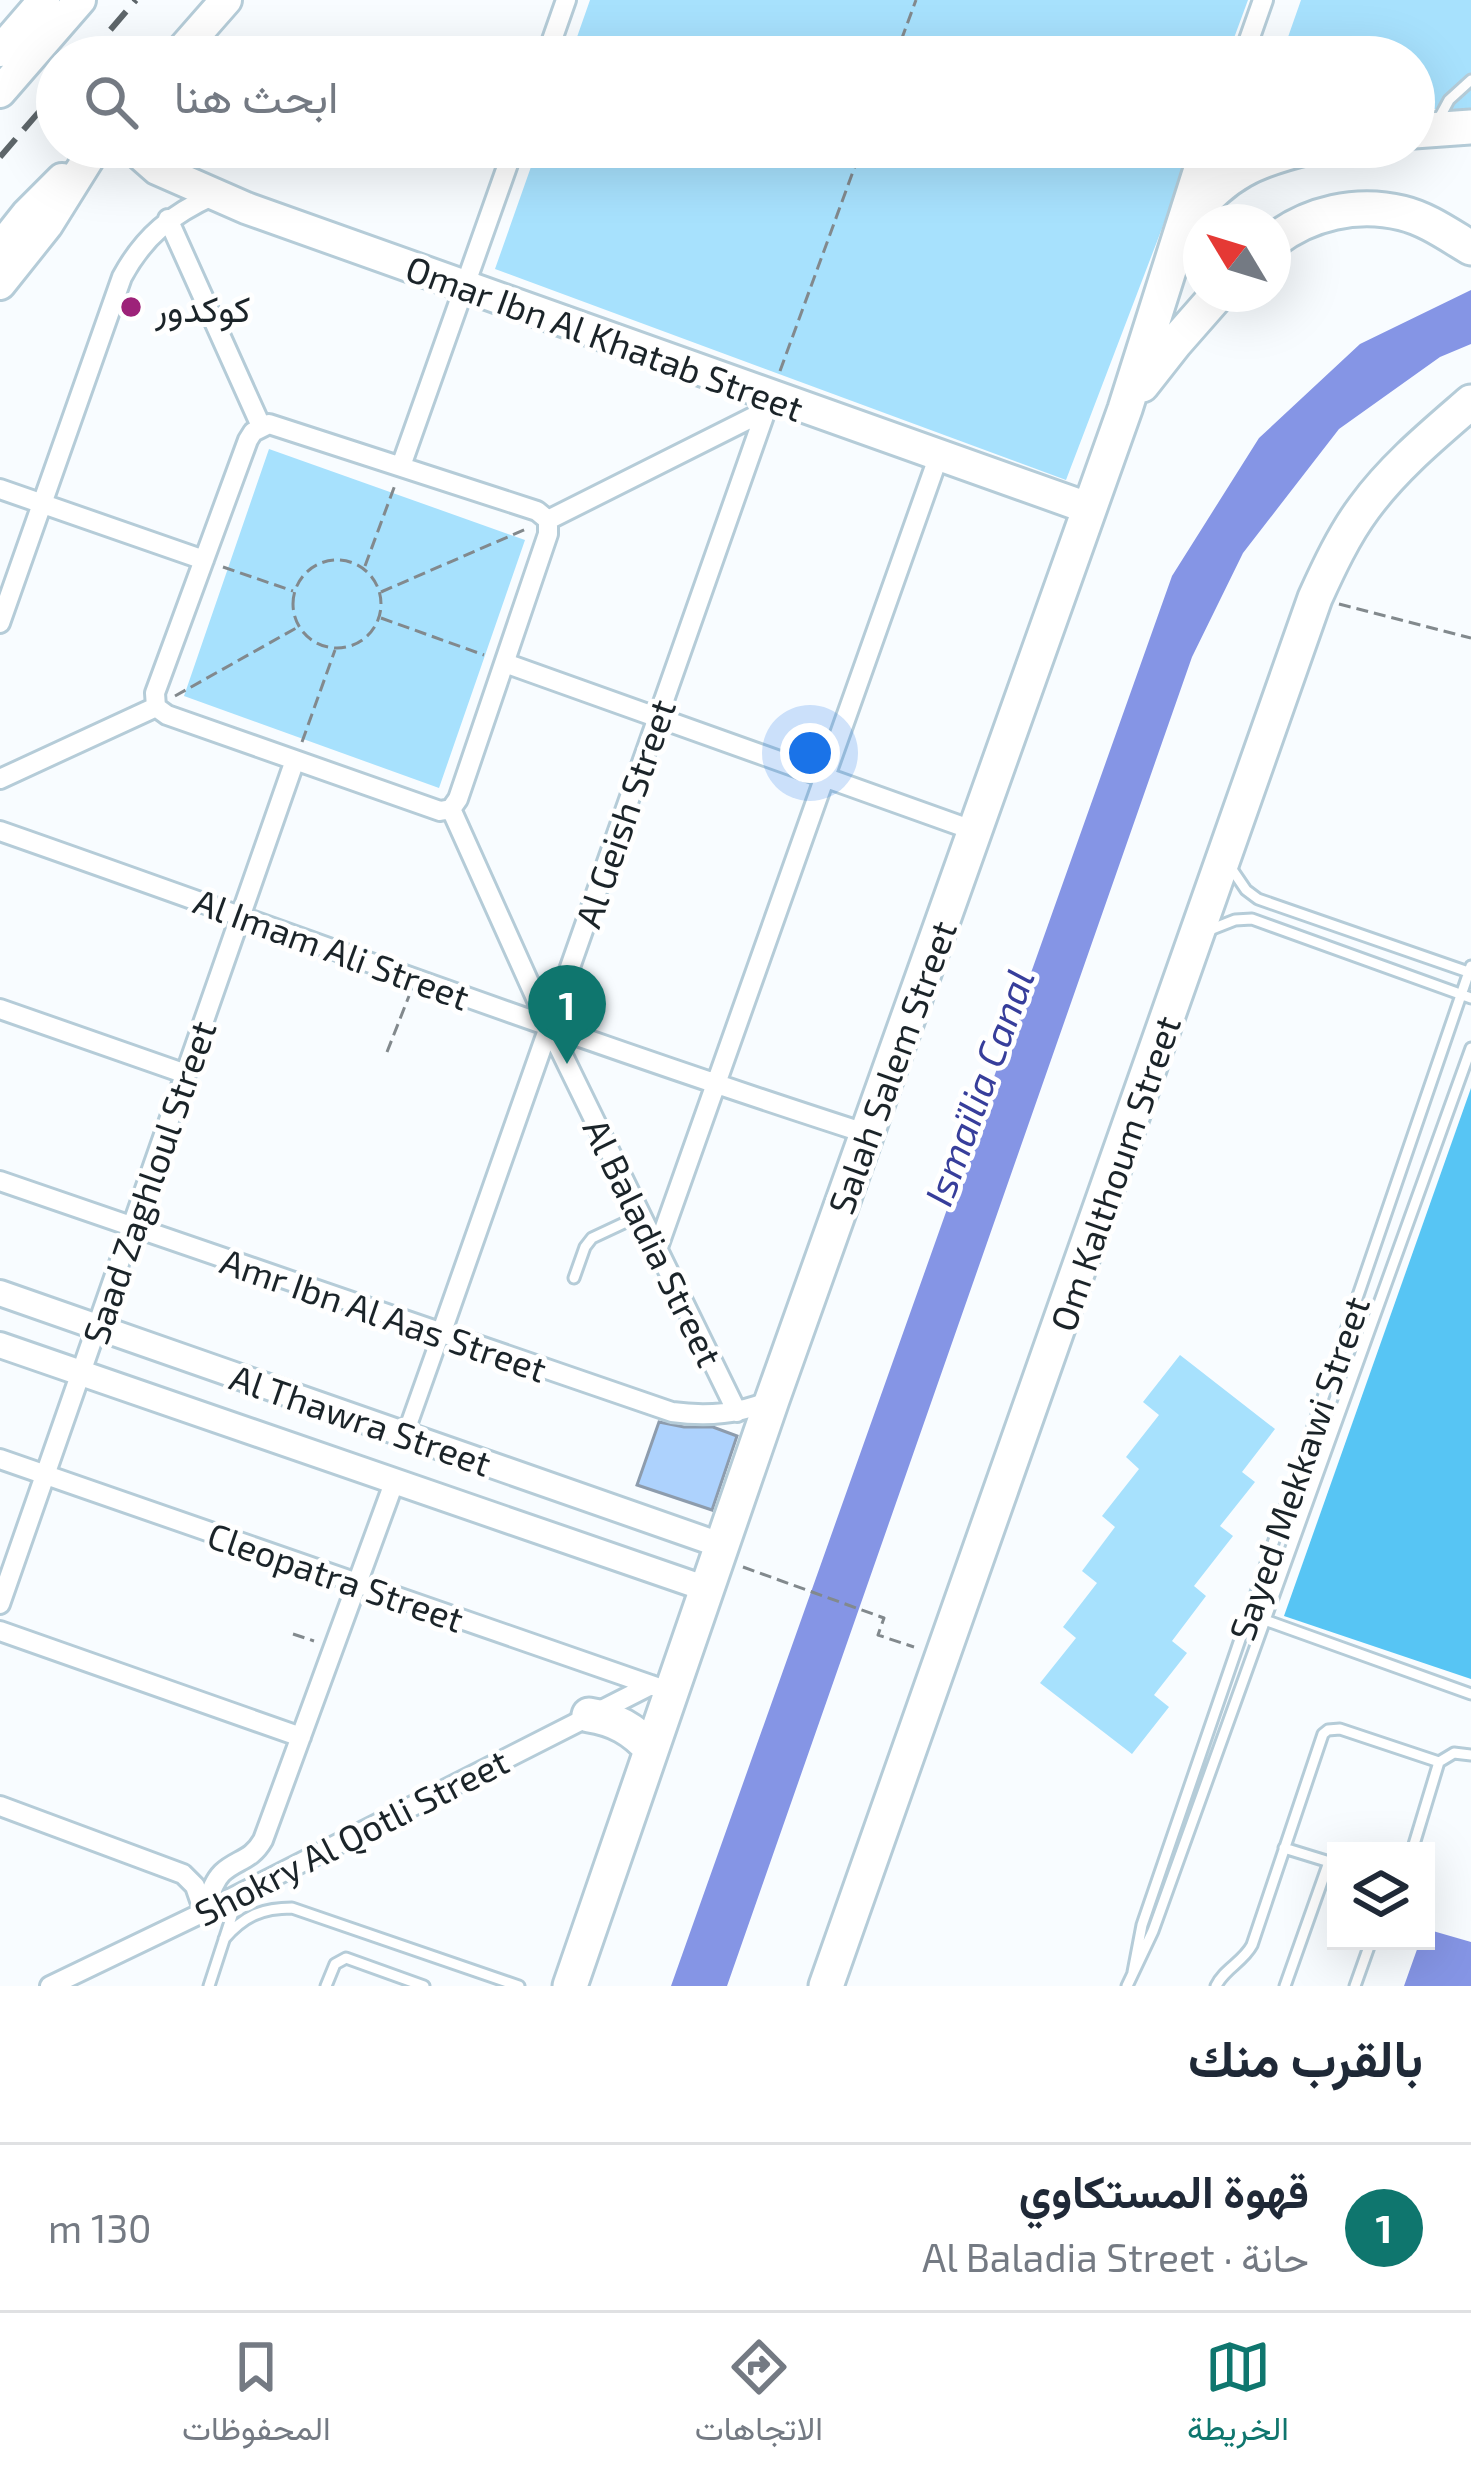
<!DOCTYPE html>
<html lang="ar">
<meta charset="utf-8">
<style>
:root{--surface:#fff;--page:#f2f2f3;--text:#1f2937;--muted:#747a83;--line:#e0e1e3;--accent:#0f766e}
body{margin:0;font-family:"Exo 2",Vazirmatn,sans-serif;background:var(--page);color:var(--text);direction:rtl}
.controls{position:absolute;right:36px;bottom:36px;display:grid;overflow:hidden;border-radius:0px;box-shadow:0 12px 48px #0002}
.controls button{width:108px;height:108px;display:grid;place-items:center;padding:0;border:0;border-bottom:3px solid var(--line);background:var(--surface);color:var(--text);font:60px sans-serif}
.compass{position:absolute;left:1183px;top:204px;width:108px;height:108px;border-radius:50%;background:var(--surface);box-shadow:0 12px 48px #0002;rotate:308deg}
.you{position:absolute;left:810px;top:753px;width:42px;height:42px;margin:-30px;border:9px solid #fff;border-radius:50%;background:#1a73e8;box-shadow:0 0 0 18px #1a73e833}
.badge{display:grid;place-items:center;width:78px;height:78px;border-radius:50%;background:var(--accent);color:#fff;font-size:39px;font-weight:700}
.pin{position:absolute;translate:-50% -99px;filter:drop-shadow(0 3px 6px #0008)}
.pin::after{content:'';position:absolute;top:63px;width:42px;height:36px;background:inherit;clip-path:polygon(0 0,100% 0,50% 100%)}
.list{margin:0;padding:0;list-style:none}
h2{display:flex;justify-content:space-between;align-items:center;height:156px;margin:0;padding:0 48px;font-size:51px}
h2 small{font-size:39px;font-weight:400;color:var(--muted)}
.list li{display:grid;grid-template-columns:78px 1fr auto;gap:36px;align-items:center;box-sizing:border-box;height:168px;padding:0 48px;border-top:3px solid var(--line)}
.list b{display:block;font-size:45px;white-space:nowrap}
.list p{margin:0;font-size:39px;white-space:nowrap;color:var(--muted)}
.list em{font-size:39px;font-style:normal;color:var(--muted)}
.icon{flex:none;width:66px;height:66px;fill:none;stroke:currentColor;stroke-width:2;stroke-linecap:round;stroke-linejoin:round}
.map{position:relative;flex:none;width:1471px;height:1986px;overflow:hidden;direction:ltr}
.search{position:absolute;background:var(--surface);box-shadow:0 12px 48px #0002;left:36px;right:36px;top:36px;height:132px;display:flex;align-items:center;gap:30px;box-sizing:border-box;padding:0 42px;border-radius:66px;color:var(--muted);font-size:45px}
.sheet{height:324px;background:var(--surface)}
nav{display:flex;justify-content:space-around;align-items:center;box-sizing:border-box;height:168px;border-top:3px solid var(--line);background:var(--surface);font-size:33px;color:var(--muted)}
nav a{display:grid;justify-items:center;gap:6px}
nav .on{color:var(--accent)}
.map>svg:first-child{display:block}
.green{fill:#a7e1fd}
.forest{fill:#57c5f4}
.water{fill:#8595e5}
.building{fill:#add2fd;stroke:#8d9cad;stroke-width:3}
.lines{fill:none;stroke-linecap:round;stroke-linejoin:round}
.service-casing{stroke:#b5ccd8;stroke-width:15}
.pedestrian-casing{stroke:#b5ccd8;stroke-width:21}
.minor-casing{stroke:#b5ccd8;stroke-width:24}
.tertiary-casing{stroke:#b5ccd8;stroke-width:30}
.primary-casing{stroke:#b5ccd8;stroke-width:36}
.trunk-casing{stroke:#b5ccd8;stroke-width:39}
.path{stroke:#82898d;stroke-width:3;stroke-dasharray:12 6;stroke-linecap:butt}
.service{stroke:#fff;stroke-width:9}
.pedestrian{stroke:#fff;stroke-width:15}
.minor{stroke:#fff;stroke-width:18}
.tertiary{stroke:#fff;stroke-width:24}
.primary{stroke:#fff;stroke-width:30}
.trunk{stroke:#fff;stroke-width:33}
.rail{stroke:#5e666a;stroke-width:6;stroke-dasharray:24 12;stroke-linecap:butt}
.poi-dot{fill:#9d2279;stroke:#fff;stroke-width:4.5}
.labels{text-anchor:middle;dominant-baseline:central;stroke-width:10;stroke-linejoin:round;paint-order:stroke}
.poi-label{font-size:36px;fill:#1b2429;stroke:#fff;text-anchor:start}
.street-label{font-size:36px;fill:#1b2429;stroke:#fff}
.water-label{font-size:39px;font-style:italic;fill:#373e9b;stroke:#fff}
</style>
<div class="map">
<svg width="1471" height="1986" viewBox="0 0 1471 1986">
<rect width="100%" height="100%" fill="#f8fcff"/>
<!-- green -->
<path class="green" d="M 590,0 L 1248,0 L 1227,57 L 570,57 Z
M 1301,0 L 1471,0 L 1471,111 L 1414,108 L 1414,57 L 1281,57 Z
M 538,147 L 1193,147 L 1066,480 L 495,269 Z
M 269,449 L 525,540 L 439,788 L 184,696 Z
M 1180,1355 L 1275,1429 L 1242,1472 L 1255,1482 L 1220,1526 L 1233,1536 L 1194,1586 L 1206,1596 L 1172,1641 L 1187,1653 L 1154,1695 L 1169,1707 L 1132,1754 L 1040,1683 L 1076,1638 L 1063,1627 L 1097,1583 L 1082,1571 L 1115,1527 L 1102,1516 L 1139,1469 L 1126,1457 L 1159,1415 L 1143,1402 Z"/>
<!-- forest -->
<path class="forest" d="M 1471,1088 L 1471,1679 L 1284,1616 Z"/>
<!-- water -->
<path class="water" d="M 1471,290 L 1471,344 L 1440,357 L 1339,429 L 1243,553 L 1192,657 L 727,1986 L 671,1986 L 1172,576 L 1259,438 L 1360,344 Z
M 1426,1929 L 1471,1942 L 1471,1986 L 1404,1986 L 1420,1941 L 1426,1941 Z"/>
<!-- building -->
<path class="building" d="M 659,1422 L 684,1427 L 713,1427 L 737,1436 L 712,1510 L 637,1485 Z"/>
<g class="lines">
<defs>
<path id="service" d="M 1436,124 L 1449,100 L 1471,80
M 1229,865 L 1246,890 L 1258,899 L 1471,973
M 1207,931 L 1235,920 L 1252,919 L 1471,998
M 574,1278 L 585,1247 L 592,1238 L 639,1216
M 1248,1614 L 1471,1694
M 1284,1848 L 1336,1864
M 1412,1851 L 1439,1762 L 1454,1753 L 1471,1755
M 224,1939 C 244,1916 262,1908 292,1908 L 519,1986
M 1133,1972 L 1142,1925 L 1471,966
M 209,1986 L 237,1900
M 326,1986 L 335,1964 L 346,1958 L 424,1986
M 1127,1986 L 1153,1931 L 1471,1048
M 1216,1986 C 1224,1969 1243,1962 1252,1945 L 1323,1734 L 1328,1730 L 1340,1729 L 1439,1762
M 1285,1986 L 1329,1862
M 1355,1986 L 1371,1941"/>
<path id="pedestrian" d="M 405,1435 L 441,1334"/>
<path id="minor" d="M 546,57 L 566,0
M 1243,57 L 1263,0
M 168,219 L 261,426
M 269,424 L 537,511 L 548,520 L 548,534 L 458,799 L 451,809 L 440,811 L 167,715 L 156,707 L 155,693 L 248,440 L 253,432 Z
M 401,466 L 514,147
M 0,489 L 204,560
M 548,520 L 765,411
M 0,623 L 122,277 C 144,236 172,214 214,195
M 505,663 L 975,831
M 0,779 L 156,707
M 451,809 L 549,1027 L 737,1412
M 0,831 C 289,932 576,1040 868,1134
M 0,1009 L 186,1074
M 0,1181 L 672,1412 C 708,1417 739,1414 772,1400
M 657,1250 L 939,455
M 441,1334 L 771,396
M 0,1459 L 671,1692
M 0,1604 L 295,760
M 0,1631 L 301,1737
M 0,1806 L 183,1874 L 195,1886 L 204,1912
M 204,1912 C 209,1899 212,1883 222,1873 C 237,1859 251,1861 263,1840 L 395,1480
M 50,1986 L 204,1912 L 651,1685"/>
<path id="tertiary" d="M 0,1293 L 723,1546
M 0,1345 L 707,1589"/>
<path id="primary" d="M 0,51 L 44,0
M 176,57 L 226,0
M 0,92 L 80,0
M 132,147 L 157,169 L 246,208 L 1088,508
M 0,248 L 27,214 L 62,179
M 0,284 L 47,225 L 90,156"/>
<path id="trunk" d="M 1414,131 L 1471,127
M 1190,217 C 1225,173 1255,160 1309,147
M 1273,241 C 1309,213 1357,202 1402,213 C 1427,219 1449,235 1471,248
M 1142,385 L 1175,343 L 1218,294
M 589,1715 C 615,1719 633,1729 651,1749
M 570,1986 L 772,1400 L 1125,409 L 1208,147
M 826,1986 L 1315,598 C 1329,567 1344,535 1364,508 C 1394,467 1433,435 1471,402"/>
</defs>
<!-- service casing -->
<use href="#service" class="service-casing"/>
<!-- pedestrian casing -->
<use href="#pedestrian" class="pedestrian-casing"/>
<!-- minor casing -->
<use href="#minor" class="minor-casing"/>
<!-- tertiary casing -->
<use href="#tertiary" class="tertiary-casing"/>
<!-- primary casing -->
<use href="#primary" class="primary-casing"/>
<!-- trunk casing -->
<use href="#trunk" class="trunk-casing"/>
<!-- path -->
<path class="path" d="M 895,57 L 916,0
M 780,371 L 862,147
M293 604a44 44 0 1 1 88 0a44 44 0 1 1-88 0Z
M 365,566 L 395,485
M 223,567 L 293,591
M 381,592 L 526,529
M 1339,604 L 1471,638
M 381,618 L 484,655
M 175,696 L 298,627
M 302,742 L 335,650
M 387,1052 L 409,996
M 743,1567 L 884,1618 L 878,1635 L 914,1647
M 293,1634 L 314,1641"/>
<!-- service -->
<use href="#service" class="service"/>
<!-- pedestrian -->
<use href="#pedestrian" class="pedestrian"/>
<!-- minor -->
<use href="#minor" class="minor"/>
<!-- tertiary -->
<use href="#tertiary" class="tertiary"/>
<!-- primary -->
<use href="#primary" class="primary"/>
<!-- trunk -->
<use href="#trunk" class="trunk"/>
<!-- rail -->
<path class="rail" d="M 87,57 L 136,0
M 0,157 L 57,91"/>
</g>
<!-- markers -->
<circle class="poi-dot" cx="131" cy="307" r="12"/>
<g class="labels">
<!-- poi labels -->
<g class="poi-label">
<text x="155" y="307">كوكدور</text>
</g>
<!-- street labels -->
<g class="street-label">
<text transform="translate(605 337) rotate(20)">Omar Ibn Al Khatab Street</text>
<text transform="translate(624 813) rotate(-71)">Al Geish Street</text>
<text transform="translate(332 948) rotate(20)">Al Imam Ali Street</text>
<text transform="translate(891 1067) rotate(-70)">Salah Salem Street</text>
<text transform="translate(1114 1173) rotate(-71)">Om Kalthoum Street</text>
<text transform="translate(148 1182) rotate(-71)">Saad Zaghloul Street</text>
<text transform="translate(654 1242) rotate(64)">Al Baladia Street</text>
<text transform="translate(384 1314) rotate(19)">Amr Ibn Al Aas Street</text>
<text transform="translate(361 1419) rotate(19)">Al Thawra Street</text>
<text transform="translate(1298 1468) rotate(-71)">Sayed Mekkawi Street</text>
<text transform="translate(336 1576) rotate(19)">Cleopatra Street</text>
<text transform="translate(351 1836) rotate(-27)">Shokry Al Qotli Street</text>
</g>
<!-- water labels -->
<g class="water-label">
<text transform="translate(978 1087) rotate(-70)">Ismaïlia Canal</text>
</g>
</g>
</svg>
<div class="controls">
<button><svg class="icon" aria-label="layers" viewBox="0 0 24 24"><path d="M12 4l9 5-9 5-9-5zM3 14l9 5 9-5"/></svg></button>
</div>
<svg class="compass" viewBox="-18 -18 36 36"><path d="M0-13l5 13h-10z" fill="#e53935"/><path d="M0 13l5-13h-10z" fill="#747a83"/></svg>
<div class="you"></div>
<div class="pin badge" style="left:567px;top:1064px">1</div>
<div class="search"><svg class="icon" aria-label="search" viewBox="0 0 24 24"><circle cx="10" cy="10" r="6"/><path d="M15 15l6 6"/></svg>ابحث هنا</div>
</div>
<section class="sheet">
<h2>بالقرب منك<small></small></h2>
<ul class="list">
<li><span class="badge">1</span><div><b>قهوة المستكاوي</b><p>حانة · Al Baladia Street</p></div><em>130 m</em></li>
</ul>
</section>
<nav>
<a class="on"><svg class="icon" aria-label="map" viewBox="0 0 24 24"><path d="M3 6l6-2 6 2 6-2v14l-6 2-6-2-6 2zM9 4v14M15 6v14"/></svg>الخريطة</a>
<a><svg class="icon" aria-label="directions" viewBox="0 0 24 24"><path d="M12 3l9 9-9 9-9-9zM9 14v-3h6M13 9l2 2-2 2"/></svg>الاتجاهات</a>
<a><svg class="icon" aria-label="saved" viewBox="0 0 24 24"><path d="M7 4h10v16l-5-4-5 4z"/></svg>المحفوظات</a>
</nav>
